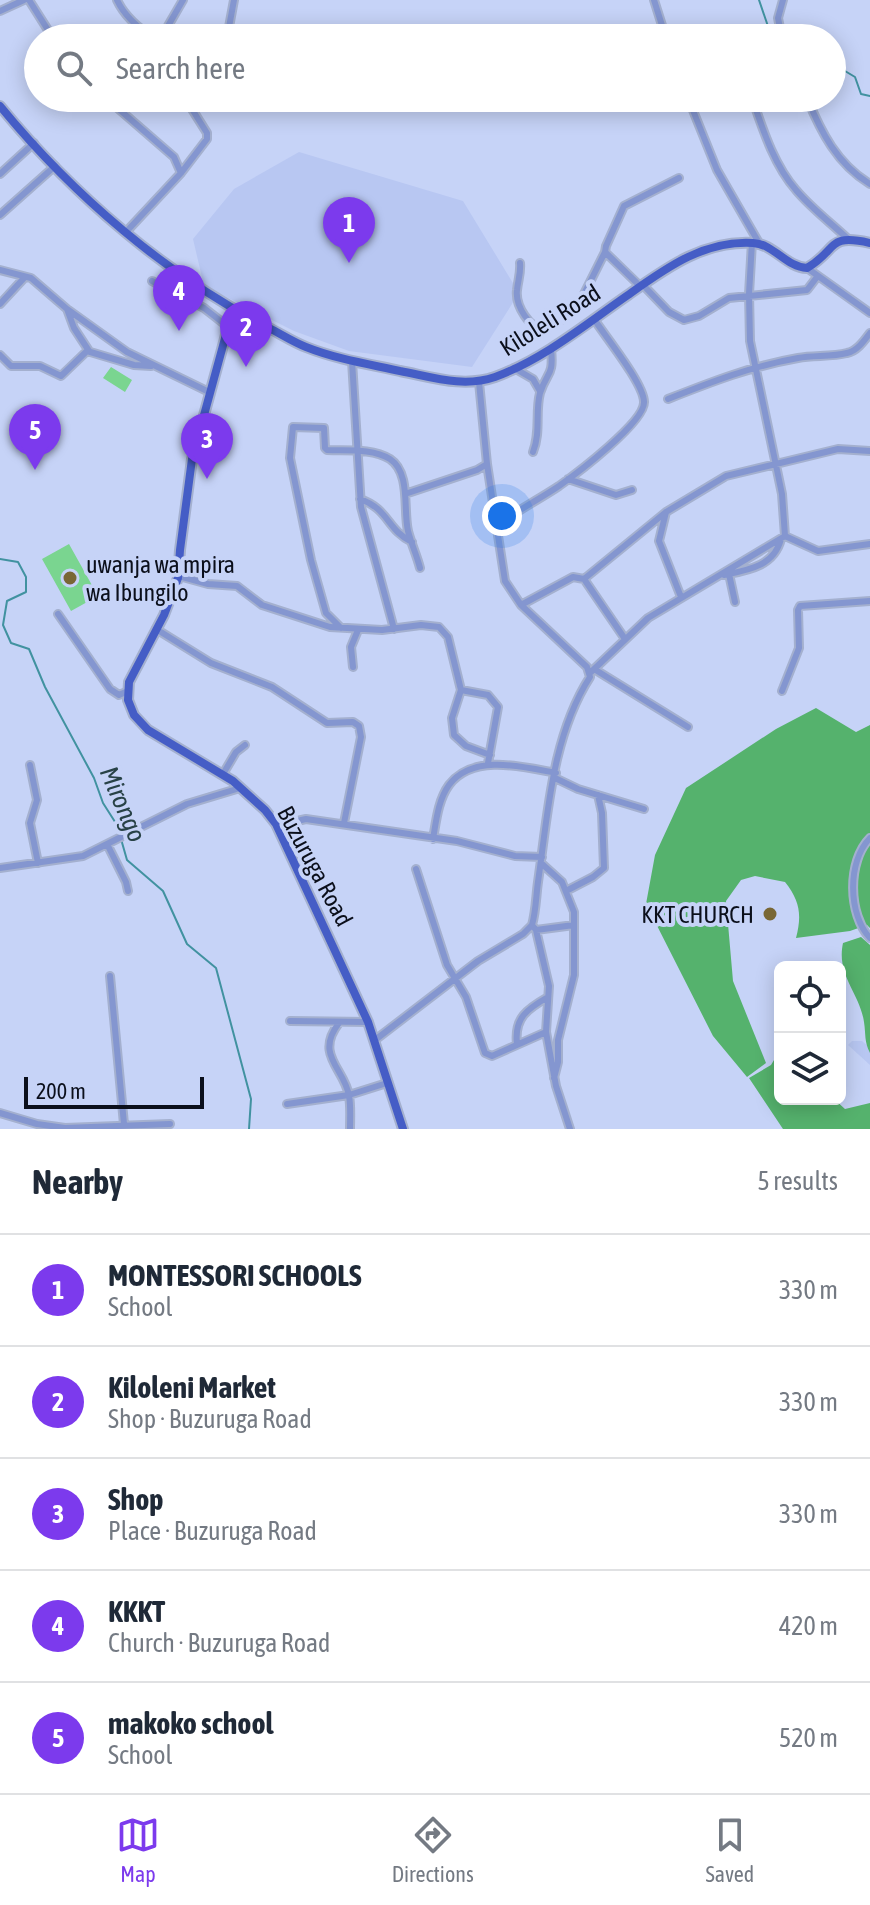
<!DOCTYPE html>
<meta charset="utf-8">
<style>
:root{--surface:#fff;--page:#f2f2f3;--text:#1f2937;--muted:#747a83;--line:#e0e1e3;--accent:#7c3aed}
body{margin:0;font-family:"Asap Condensed",sans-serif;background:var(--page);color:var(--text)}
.controls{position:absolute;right:24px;bottom:24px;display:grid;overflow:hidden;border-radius:12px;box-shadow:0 4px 20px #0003}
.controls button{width:72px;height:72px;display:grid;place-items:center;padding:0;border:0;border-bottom:2px solid var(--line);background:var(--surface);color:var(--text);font:40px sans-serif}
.scale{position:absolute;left:24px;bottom:20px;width:180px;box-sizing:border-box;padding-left:8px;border:4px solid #0b0f1b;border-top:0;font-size:22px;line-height:28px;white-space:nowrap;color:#0b0f1b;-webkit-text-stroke:6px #c6d3f7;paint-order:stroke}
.you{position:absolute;left:502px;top:516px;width:28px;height:28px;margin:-20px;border:6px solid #fff;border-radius:50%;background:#1a73e8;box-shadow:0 0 0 12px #1a73e833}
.badge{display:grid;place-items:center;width:52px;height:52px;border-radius:50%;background:var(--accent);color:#fff;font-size:26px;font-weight:700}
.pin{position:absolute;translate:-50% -66px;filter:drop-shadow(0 2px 4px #0008)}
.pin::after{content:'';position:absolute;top:42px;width:28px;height:24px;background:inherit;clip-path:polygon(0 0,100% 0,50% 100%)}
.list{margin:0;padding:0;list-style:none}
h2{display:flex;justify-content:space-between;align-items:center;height:104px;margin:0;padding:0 32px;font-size:34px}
h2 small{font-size:26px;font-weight:400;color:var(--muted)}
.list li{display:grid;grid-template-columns:52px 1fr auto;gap:24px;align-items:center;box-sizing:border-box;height:112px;padding:0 32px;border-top:2px solid var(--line)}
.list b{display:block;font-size:30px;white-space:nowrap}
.list p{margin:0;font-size:26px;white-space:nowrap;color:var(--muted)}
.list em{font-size:26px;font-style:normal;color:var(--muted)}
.icon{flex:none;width:44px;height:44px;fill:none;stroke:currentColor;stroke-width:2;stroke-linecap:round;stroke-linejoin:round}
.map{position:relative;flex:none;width:870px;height:1129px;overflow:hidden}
.search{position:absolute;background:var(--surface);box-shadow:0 4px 20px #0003;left:24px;right:24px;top:24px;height:88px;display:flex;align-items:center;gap:20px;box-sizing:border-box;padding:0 28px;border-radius:44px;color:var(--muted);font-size:30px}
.sheet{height:664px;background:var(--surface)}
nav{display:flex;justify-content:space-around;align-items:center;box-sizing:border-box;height:112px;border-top:2px solid var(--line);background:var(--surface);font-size:22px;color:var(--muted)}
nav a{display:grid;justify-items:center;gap:4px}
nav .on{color:var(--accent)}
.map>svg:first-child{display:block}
.built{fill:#b8c7f2}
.green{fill:#7ad590}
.forest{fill:#55b26d}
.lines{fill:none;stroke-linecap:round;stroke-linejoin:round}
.stream{stroke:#4192a0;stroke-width:2}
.minor-casing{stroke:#a4b0cf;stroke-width:10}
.major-casing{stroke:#a4b0cf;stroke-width:12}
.minor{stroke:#8496d0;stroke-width:6}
.major{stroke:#455dc6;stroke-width:8}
.poi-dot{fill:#796735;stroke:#c6d3f7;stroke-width:3}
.labels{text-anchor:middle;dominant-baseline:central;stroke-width:8;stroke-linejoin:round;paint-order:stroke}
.street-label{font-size:24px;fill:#0b0f1b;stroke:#c6d3f7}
.poi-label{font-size:24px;fill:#0b0f1b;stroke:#c6d3f7;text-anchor:start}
.water-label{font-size:26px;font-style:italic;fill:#284247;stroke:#c6d3f7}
</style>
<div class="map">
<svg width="870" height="1129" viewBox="0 0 870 1129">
<rect width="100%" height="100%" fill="#c6d3f7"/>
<!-- built -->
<path class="built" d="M 299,152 L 463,201 L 519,293 L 472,367 L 349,351 L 294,331 L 204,286 L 193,239 L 234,189 Z
M 852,1041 L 862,1041 L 870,1048 L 870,1065 L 848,1045 Z"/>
<!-- green -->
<path class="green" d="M 111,367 L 132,380 L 125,392 L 103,378 Z
M 69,544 L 98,596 L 71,611 L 42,559 Z"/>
<!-- forest -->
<path class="forest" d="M 816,708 L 856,732 L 870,725 L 870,928 L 867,925 L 850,931 L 796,938 C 802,915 800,901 785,882 L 755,876 L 741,880 L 726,901 L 733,981 L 766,1063 L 747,1077 L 713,1036 L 646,904 L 655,855 L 686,788 L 776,729 Z
M 861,937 L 870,945 L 870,1053 C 864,1041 866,1035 864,1022 C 860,993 836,976 843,943 Z
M 777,1055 L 780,1056 L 780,1099 L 834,1099 L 845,1109 L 870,1103 L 870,1129 L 783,1129 L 749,1078 L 771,1065 Z"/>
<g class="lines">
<!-- stream -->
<path class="stream" d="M 759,0 L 772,38
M 832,68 L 840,68 L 855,77 L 861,94 L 870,96
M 0,559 L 18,562 L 26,577 L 26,592 L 7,601 L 3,625 L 11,643 L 29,649 L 45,687 L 94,778 L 103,803 L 117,825 L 127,860 L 163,891 L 187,944 L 216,968 L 251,1099 L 249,1129"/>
<defs>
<path id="minor" d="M 29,0 L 53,38
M 117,0 C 125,17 138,28 154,38
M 654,0 L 666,38
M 0,11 L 24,0
M 161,38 L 183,0
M 227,38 L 234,0
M 782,38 L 778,18 L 783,0
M 106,98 L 174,157 L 181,173
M 688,98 L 717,170 L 759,243
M 752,98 C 763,130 774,165 796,190 C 811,208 831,223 848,239
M 807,98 C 821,132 837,164 870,184
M 0,174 L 34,143
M 0,215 L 55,166
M 126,232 L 181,173 L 207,139 L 207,133 L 185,98
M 520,263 C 521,273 518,280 517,290 C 515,306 530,329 545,330 L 576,310 L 605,252
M 807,268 L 870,313
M 0,270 L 31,278 L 67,309 L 127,352 L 209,392
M 152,281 L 204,308 L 227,326
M 643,285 L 669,312 L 684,320 L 699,316 L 729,298 L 807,290 L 817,277
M 640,286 L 605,252 L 606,246 L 624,206 L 679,178
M 0,304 L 25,277
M 67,309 L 74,328 L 89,351
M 0,355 L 11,366 L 40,366 L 61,376 L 87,351 L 134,365 L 151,366
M 352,361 L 361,507 L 394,629
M 514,368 L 533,379 L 540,391
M 668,399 C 711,382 752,366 798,358 C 814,355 831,357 847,353 C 857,351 864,341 870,333
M 533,452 C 541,432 535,412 540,393 C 547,371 554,377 551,349
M 568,479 L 616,495 L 632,490
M 405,494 L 477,470 L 487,464
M 360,499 C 389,509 387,530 412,542
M 494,503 L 518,510
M 666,512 L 659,541 L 681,597
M 497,526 C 516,511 538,500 559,486 C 576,474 645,422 644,402 C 644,384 605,336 594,319
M 785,536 L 818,551 L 870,544
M 729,574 L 735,602
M 724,575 C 749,570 774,566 781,539
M 179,576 L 208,584 L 237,586 L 262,605 L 330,627 L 382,630 L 421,625 L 439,627 L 448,637 L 461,690 L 488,695 L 498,707 L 488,763
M 584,579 L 666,512 L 726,476 L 838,449 L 870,451
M 521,605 L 573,577 L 584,579 L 625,639
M 58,614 L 110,689 L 119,695 L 128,691
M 341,628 L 326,613 L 311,560 L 290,458 L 293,427 L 324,428 L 325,448 L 327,450 C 347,451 372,448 390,459 C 411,473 403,510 408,531 C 411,543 417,556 420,568
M 156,629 L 211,663 L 272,687 L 327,723 L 353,722 L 359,726 L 361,737 L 344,823
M 353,667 L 351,647 L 358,630
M 594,669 L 688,727
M 591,672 L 648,618 L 785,536 L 782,494 L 750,341 L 749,294 L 752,242
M 461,690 L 452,718 L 454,735 L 466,746 L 490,755
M 782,691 L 799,648 L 798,610 L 800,606 L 870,601
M 30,765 L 37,800 L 30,823 L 38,863
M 223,774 L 236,752 L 245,745
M 555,778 L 578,789 L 644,809
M 280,832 L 297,821 L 306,819 L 457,841 L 515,856 L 542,857
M 870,838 C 847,861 848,915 870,938
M 433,839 C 436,822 438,800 449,785 C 473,753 524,767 556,773
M 108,846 L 126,882 L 128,891
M 541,863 L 562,882 L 574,912 L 574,975 L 558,1040 L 558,1062 L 554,1078
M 0,868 L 83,856 L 187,804 L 240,788
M 416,869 L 447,965 L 466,997 L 485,1053 L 492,1056 L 546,1032
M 566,891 L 593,877 L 604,868 L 602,813 L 598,795
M 532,925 L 536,930 L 549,986 L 546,1032 L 556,1086 L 570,1129
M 536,930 L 574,925
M 110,976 L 124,1124
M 290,1021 L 368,1022
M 339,1023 C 314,1055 345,1069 349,1096 C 351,1106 350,1118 350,1129
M 375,1040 L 478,961 L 523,934 L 532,925 C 536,911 536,896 538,882 C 548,813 552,736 590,677 L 587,667 L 521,605 L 505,581 L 487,464 L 479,382
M 517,1044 C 514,1018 527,1009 548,997
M 287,1104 L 349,1095 L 387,1083
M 0,1113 L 37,1124 L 65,1128 L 170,1124"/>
<path id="major" d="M 0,106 C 72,194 167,276 269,328 C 281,334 293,342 306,347 C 336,359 368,364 400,371 C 432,377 463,388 495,377 C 544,359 586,324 628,295 C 666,268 704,240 753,243 C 774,244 786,267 807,268 C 838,250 826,233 870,243
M 233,309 L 192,459 L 180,550 L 178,578 L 164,615 L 129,682 L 128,700 L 134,715 L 148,730 L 233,781 L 265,810 L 276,824 L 368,1022 L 403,1129"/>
</defs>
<!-- minor casing -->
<use href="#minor" class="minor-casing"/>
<!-- major casing -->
<use href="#major" class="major-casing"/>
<!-- minor -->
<use href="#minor" class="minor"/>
<!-- major -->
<use href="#major" class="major"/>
</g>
<!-- markers -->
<g class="poi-dot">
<circle cx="70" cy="578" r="8"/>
<circle cx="770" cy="914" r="8"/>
</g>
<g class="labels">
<!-- street labels -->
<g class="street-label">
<text transform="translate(550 320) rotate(-32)">Kiloleli Road</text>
<text transform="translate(315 866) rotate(62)">Buzuruga Road</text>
</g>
<!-- poi labels -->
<g class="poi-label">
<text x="86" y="564">uwanja wa mpira<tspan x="86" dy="28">wa Ibungilo</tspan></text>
<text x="754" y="914" text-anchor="end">KKT CHURCH</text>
</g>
<!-- water labels -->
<g class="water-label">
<text transform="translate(123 804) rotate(67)">Mirongo</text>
</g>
</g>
</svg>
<div class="controls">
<button><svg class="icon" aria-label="locate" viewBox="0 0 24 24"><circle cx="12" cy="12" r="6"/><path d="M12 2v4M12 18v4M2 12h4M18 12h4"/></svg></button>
<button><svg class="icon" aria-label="layers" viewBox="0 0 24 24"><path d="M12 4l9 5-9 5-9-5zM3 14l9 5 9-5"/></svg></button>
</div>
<div class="scale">200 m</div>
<div class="you"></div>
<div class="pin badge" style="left:349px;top:263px">1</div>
<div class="pin badge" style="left:246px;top:367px">2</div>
<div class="pin badge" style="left:207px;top:479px">3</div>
<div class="pin badge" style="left:179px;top:331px">4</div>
<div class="pin badge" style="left:35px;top:470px">5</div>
<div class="search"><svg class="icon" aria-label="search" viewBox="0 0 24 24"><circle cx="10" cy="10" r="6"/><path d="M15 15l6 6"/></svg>Search here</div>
</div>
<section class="sheet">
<h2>Nearby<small>5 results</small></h2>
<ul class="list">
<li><span class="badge">1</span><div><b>MONTESSORI SCHOOLS</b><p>School</p></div><em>330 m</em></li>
<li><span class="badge">2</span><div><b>Kiloleni Market</b><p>Shop · Buzuruga Road</p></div><em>330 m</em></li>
<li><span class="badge">3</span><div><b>Shop</b><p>Place · Buzuruga Road</p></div><em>330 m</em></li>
<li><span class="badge">4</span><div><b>KKKT</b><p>Church · Buzuruga Road</p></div><em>420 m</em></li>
<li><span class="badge">5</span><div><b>makoko school</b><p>School</p></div><em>520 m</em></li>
</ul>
</section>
<nav>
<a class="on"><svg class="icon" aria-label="map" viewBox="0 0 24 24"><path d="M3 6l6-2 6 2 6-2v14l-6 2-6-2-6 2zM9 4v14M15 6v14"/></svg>Map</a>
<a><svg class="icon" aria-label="directions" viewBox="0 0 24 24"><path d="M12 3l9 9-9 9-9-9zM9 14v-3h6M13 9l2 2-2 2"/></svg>Directions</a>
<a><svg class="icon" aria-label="saved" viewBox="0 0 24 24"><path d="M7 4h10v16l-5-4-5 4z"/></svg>Saved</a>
</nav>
